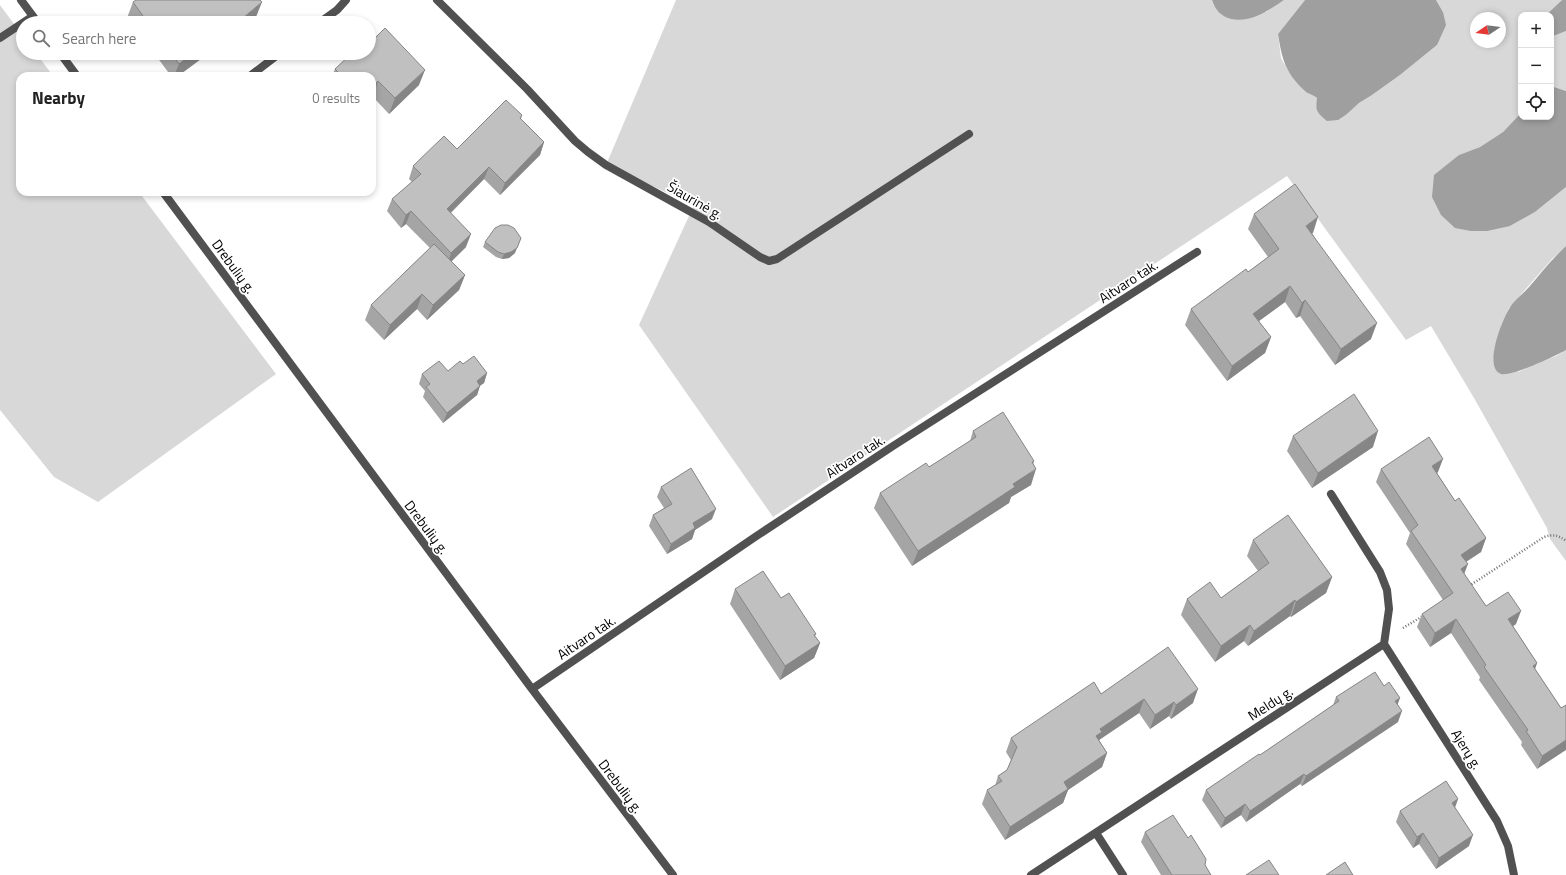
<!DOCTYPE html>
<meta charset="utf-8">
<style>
:root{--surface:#fff;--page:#f2f2f2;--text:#222;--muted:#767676;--line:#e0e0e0}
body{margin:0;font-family:"Titillium Web",sans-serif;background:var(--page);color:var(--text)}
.controls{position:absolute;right:12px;top:12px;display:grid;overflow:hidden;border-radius:8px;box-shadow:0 2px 6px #0003}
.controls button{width:36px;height:36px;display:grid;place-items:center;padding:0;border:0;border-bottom:1px solid var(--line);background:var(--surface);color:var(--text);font:20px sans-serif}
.compass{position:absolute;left:1470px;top:12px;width:36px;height:36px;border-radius:50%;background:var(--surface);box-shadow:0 2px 6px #0003;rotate:257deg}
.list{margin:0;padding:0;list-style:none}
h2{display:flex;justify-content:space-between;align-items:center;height:52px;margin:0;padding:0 16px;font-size:17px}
h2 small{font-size:13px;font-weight:400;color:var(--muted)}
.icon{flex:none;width:22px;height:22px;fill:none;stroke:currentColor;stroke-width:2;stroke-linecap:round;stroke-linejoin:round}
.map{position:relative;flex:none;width:1566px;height:875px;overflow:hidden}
.search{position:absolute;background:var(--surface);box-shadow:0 2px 6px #0003;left:16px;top:16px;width:360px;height:44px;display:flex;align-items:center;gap:10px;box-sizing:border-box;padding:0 14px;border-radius:22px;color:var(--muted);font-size:15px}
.panel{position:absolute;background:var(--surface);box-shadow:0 2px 6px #0003;left:16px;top:72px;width:360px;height:124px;border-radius:12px}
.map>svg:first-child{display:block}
.green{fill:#d8d8d8;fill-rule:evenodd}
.water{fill:#9f9f9f}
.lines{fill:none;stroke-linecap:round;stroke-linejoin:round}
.path{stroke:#737373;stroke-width:2.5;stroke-dasharray:1 2;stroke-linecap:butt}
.street{stroke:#515151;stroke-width:8}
.wall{fill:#a5a5a5}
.shaded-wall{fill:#868686}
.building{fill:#c0c0c0;stroke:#868686}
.labels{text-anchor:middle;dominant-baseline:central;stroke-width:3.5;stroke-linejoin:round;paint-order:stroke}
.street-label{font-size:14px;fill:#000;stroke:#fff}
</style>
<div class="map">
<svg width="1566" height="875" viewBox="0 0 1566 875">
<rect width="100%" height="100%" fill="#fff"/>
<!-- green -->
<path class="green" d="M 676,0 L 1212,0 L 1214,6 L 1266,12 L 1284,0 L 1305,0 L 1278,34 L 1281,58 L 1289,72 L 1317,98 L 1316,106 L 1347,114 L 1359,103 L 1372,95 L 1400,75 L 1437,45 L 1443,12 L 1436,0 L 1562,0 L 1546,15 L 1521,15 L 1521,113 L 1503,132 L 1480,147 L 1459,155 L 1510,226 L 1535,212 L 1566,187 L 1566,246 L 1552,259 L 1509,308 L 1502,323 L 1494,351 L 1518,372 L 1558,355 L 1566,350 L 1566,561 L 1550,539 L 1547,528 L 1474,398 L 1431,326 L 1406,340 L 1287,176 L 773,517 L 639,325 L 694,205 L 606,165 ZM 1476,18 L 1500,18 L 1500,42 L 1476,42 Z
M 0,5 L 23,36 L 23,53 L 36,53 L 53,76 L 20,76 L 20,192 L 139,192 L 276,374 L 98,502 L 54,477 L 0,410 Z
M 1566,31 L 1566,91 L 1551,86 L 1551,37 Z"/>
<!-- water -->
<path class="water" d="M 1212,0 L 1284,0 C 1268,11 1251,23 1231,19 C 1221,16 1215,10 1212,0 Z
M 1305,0 L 1436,0 L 1443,12 L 1446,25 L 1437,45 L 1400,75 L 1372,95 L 1359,103 L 1347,114 L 1338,120 L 1327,121 C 1317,113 1315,111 1317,98 C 1313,94 1307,94 1304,90 C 1285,72 1282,59 1278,34 Z
M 1562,0 L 1566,0 L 1566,31 L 1551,37 L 1551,15 L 1546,15 Z
M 1551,86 L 1566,91 L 1566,187 L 1535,212 L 1510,226 L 1487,231 L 1471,231 L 1455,228 L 1441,215 L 1432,197 L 1434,175 L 1459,155 L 1480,147 L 1503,132 L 1521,113 L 1521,117 L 1551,117 Z
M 1566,246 L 1566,350 C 1556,356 1511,377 1501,374 C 1483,368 1502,320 1509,309 C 1513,301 1523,294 1529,287 C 1541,273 1552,259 1566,246 Z"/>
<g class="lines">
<!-- path -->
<path class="path" d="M 1469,586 L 1544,537 C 1553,534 1558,535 1566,541
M 1403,628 L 1423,616"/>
<!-- street -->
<path class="street" d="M 21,0 L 38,23
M 437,0 L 527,89 L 575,141 L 588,152 L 606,165 L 709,222 L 760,257 L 769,261 L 777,259 L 969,134
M 319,23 L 337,10 L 346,0
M 0,38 L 33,16
M 60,53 L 77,76
M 250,76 L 280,53
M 163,192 L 532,689 L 673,875
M 1384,644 L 1497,821 L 1508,846 L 1514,875
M 532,689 L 755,537 L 893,446 L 1197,252
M 1096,833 L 1123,875
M 1031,875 L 1384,644 L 1389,609 L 1387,590 L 1380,572 L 1331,494"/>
</g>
<!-- wall -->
<path class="wall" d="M 133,2 L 256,17 L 249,23 L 131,23 L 127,18 Z
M 372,41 L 419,85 L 389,114 L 373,97 L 372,97 L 372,76 L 332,76 L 335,69 Z
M 154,53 L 209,53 L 178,76 L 171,76 Z
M 522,115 L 521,119 L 544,142 L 540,155 L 500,195 L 484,179 L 451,213 L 466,247 L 451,261 L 465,275 L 459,290 L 427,320 L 417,309 L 384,340 L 365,320 L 371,305 L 430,248 L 406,224 L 401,228 L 387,211 L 392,199 L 412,182 L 409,179 L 413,166 L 457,149 Z
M 1254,214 L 1313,233 L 1312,233 L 1371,339 L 1335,365 L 1300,316 L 1296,318 L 1285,302 L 1259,321 L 1271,337 L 1265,353 L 1227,381 L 1185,325 L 1191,309 L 1248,272 L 1268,257 L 1248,229 Z
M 485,242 L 515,253 L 509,258 L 502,259 L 496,257 L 483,247 Z
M 463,364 L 487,373 L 484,383 L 480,385 L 477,395 L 443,423 L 423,397 L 425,391 L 419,384 L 422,374 L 448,371 Z
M 973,431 L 1033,464 L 1031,485 L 1011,497 L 1009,503 L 912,566 L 874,508 L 880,493 L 929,467 L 970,441 Z
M 1293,436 L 1373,447 L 1312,488 L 1287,451 Z
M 1381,469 L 1438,472 L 1437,473 L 1455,501 L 1486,538 L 1481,552 L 1466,562 L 1464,574 L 1486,606 L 1516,624 L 1513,626 L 1537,663 L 1535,669 L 1561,708 L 1537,769 L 1521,745 L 1522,742 L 1479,680 L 1480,677 L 1451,633 L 1430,647 L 1417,627 L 1422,614 L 1443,600 L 1406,544 L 1410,533 L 1376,482 Z
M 661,487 L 712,519 L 695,530 L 692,539 L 667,554 L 649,526 L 653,515 L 664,508 L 657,497 Z
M 1253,540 L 1332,577 L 1326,593 L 1291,617 L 1290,616 L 1248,646 L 1244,641 L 1215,662 L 1181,615 L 1187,599 L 1221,598 L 1258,571 L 1247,556 Z
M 735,589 L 781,598 L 816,634 L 815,636 L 820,643 L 814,658 L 780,680 L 730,604 Z
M 1384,686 L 1397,704 L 1398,722 L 1302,786 L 1300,784 L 1246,822 L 1241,815 L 1221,828 L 1202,800 L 1206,790 L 1260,755 L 1333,705 L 1336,697 Z
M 1101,694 L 1193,703 L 1171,719 L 1169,716 L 1150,729 L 1139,713 L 1099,740 L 1107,753 L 1102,767 L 1068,790 L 1063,803 L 1005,840 L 982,804 L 987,790 L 995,786 L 998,776 L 1007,770 L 1011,760 L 1006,752 L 1011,738 Z
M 1458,799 L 1455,808 L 1469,846 L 1436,869 L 1419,844 L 1413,848 L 1396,822 L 1400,811 Z
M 1145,832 L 1205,865 L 1211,875 L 1161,875 L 1141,842 Z"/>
<!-- shaded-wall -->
<path class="shaded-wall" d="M 262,2 L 256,17 L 249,23 L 237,23 Z
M 193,53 L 209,53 L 178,76 L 174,76 L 179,64 Z
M 425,70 L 419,85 L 389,114 L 395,98 Z
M 378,81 L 373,97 L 372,97 L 372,87 Z
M 544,142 L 540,155 L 500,195 L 505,183 Z
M 489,167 L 484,179 L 442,221 L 447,209 Z
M 411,211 L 406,224 L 401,228 L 406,215 Z
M 1318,217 L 1313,233 L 1301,241 L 1306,226 Z
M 471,234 L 466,247 L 447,266 L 451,253 Z
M 521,238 L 515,253 L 509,258 L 502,259 L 504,254 Z
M 465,275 L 459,290 L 427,320 L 433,305 Z
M 1290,286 L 1285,302 L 1248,329 L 1253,314 Z
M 422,294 L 417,309 L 384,340 L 390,325 Z
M 1305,300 L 1300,316 L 1296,318 L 1302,303 Z
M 1377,323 L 1371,339 L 1335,365 L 1341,349 Z
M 1271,337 L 1265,353 L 1227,381 L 1232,366 Z
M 487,373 L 484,383 L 473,391 L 477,381 Z
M 480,386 L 477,395 L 443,423 L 447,413 Z
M 1378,431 L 1373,447 L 1312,488 L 1318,473 Z
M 1443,459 L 1438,472 L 1427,480 L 1432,466 Z
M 1034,461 L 1030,474 L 1036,469 L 1031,485 L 1011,497 L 1009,503 L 912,566 L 918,551 L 1013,484 L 1032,462 Z
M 716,509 L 712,519 L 695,530 L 692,539 L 667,554 L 671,544 L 693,523 Z
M 1486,538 L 1481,552 L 1456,568 L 1461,555 Z
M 1468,564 L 1463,577 L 1461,569 Z
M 1332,577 L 1326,593 L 1291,617 L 1296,602 Z
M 1295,600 L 1290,616 L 1248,646 L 1254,631 Z
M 1521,611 L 1516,624 L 1503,633 L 1508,619 Z
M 1456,619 L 1451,633 L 1430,647 L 1435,633 Z
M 1250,625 L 1244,641 L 1215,662 L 1221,646 Z
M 820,643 L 814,658 L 780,680 L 785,666 Z
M 1537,663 L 1532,677 L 1533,666 Z
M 1198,689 L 1193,703 L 1171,719 L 1176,705 Z
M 1400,698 L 1396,709 L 1395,701 Z
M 1144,699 L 1139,713 L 1099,740 L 1097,746 L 1096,736 L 1100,729 Z
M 1174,702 L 1169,716 L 1150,729 L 1155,715 Z
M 1402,711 L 1398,722 L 1302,786 L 1306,776 Z
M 1566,740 L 1566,750 L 1537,769 L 1542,756 Z
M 1107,753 L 1102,767 L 1068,790 L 1063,803 L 1005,840 L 1010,827 L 1064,782 Z
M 1304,774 L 1300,784 L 1246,822 L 1250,811 Z
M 1458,799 L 1454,809 L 1452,803 Z
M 1245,804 L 1241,815 L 1221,828 L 1225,818 Z
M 1423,833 L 1419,844 L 1413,848 L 1417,837 Z
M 1473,835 L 1469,846 L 1436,869 L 1439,858 Z"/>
<!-- building -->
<path class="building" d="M 136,0 L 260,0 L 262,2 L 237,23 L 148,23 L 133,2 Z
M 385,28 L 425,70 L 395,98 L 378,81 L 372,87 L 372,76 L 342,76 L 335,69 L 352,53 L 369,53 L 369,38 L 372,41 Z
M 171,53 L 193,53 L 179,64 Z
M 506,100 L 522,115 L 520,118 L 544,142 L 505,183 L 489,167 L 447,209 L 471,234 L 451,253 L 411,211 L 406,215 L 392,199 L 421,174 L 413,166 L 444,136 L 457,149 Z
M 1295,184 L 1318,217 L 1306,226 L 1377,323 L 1341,349 L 1305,300 L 1302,303 L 1290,286 L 1253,314 L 1271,337 L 1232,366 L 1191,309 L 1246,269 L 1248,272 L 1279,249 L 1254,214 Z
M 501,225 L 508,225 L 514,228 L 521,238 L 517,248 L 511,252 L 504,254 L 498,252 L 485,242 L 495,228 Z
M 434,244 L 465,275 L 433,305 L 422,294 L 390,325 L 371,305 Z
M 474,356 L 487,373 L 477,381 L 480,386 L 447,413 L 426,387 L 430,384 L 422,374 L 439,361 L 448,371 L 460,361 L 463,364 Z
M 1354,394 L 1378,431 L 1318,473 L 1293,436 Z
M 1003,412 L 1034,461 L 1032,462 L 1036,469 L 1013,484 L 1015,487 L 918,551 L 880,493 L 926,463 L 929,467 L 976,437 L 973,431 Z
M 1429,437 L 1443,459 L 1432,466 L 1455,501 L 1459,498 L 1486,538 L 1461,555 L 1468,564 L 1461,569 L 1486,606 L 1508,592 L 1521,611 L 1508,619 L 1537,663 L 1533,666 L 1561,708 L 1566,705 L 1566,740 L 1542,756 L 1526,731 L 1528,730 L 1484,667 L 1486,665 L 1456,619 L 1435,633 L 1422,614 L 1453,593 L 1411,531 L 1418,525 L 1381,469 Z
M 691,468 L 716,509 L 693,523 L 695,528 L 671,544 L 653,515 L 672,504 L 661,487 Z
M 1288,515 L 1332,577 L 1296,602 L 1295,600 L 1254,631 L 1250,625 L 1221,646 L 1187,599 L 1210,582 L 1221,598 L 1269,563 L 1253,540 Z
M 763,571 L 781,598 L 789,593 L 816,634 L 814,635 L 820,643 L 785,666 L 735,589 Z
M 1168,647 L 1198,689 L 1176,705 L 1174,702 L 1155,715 L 1144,699 L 1100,729 L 1102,732 L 1096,736 L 1107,753 L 1064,782 L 1068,789 L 1010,827 L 987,790 L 1002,781 L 998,776 L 1007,770 L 1017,747 L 1011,738 L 1094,682 L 1101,694 Z
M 1375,672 L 1384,686 L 1389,682 L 1400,698 L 1395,701 L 1402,711 L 1306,776 L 1304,774 L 1250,811 L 1245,804 L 1225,818 L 1206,790 L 1259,754 L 1260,755 L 1339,701 L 1336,697 Z
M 1446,781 L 1458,799 L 1452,803 L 1473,835 L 1439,858 L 1423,833 L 1417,837 L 1400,811 Z
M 1173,815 L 1188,838 L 1191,835 L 1206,859 L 1205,865 L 1211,875 L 1172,875 L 1145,832 Z
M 1269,860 L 1279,875 L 1246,875 Z
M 1345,862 L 1353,875 L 1326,875 Z"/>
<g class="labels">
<!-- street labels -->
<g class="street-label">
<text transform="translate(695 200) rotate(30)">Šiaurinė g.</text>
<text transform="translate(234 266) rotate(54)">Drebulių g.</text>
<text transform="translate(1128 281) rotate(-33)">Aitvaro tak.</text>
<text transform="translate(855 456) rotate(-33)">Aitvaro tak.</text>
<text transform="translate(427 527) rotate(53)">Drebulių g.</text>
<text transform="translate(586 637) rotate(-34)">Aitvaro tak.</text>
<text transform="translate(1270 703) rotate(-33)">Meldų g.</text>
<text transform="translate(1467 749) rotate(58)">Ajerų g.</text>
<text transform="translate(621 786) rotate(53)">Drebulių g.</text>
</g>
</g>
</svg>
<div class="controls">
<button>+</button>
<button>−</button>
<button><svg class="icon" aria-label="locate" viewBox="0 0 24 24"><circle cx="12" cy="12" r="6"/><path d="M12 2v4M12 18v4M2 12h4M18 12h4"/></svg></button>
</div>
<svg class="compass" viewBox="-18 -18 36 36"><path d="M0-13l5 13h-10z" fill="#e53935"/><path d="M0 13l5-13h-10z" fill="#767676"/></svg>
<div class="search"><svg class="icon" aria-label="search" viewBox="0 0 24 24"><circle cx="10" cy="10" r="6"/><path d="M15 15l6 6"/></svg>Search here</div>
<section class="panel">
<h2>Nearby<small>0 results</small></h2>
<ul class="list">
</ul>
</section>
</div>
